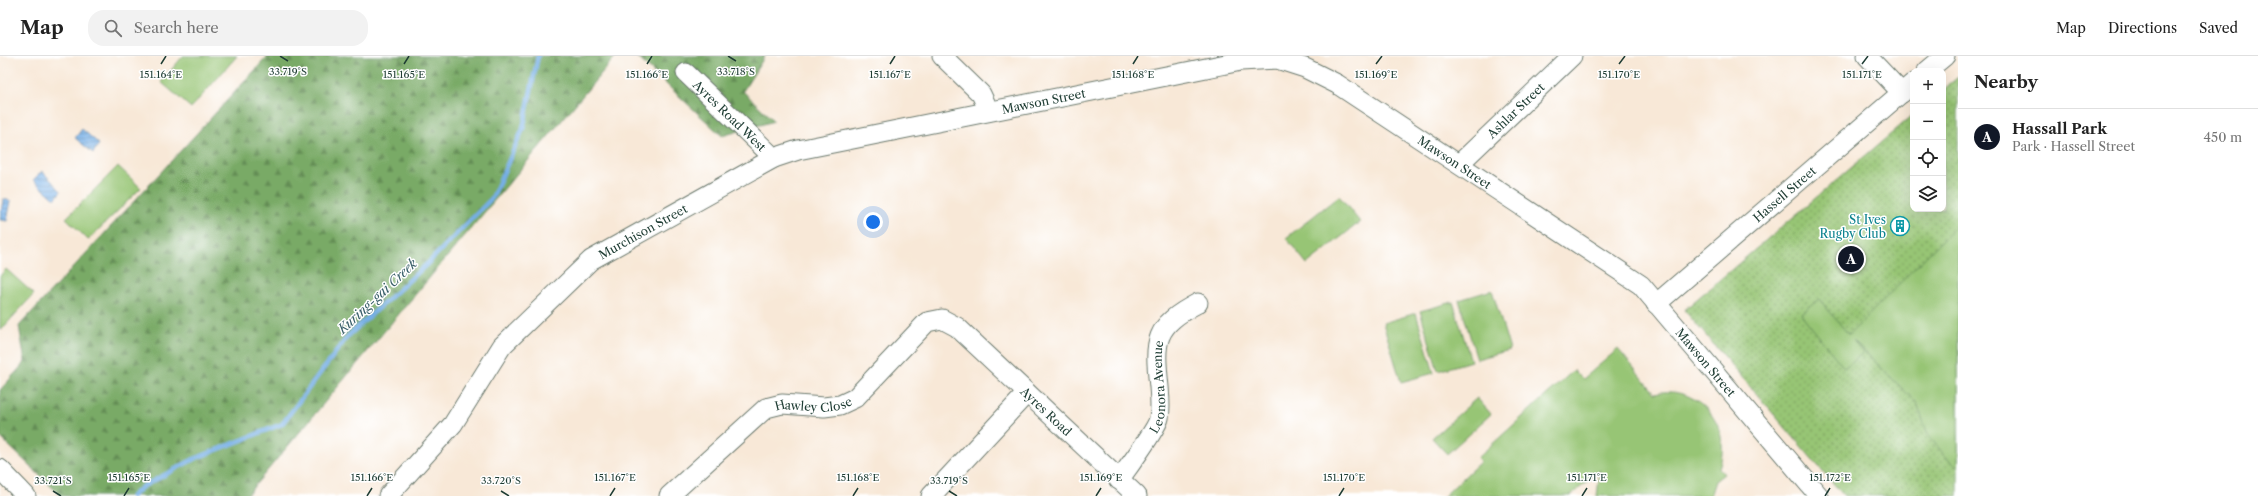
<!DOCTYPE html>
<meta charset="utf-8">
<style>
:root{--surface:#fff;--page:#f2f2f2;--text:#222;--muted:#767676;--line:#e0e0e0;--accent:#111827}
body{margin:0;font-family:"Libre Caslon Text",serif;background:var(--page);color:var(--text)}
.controls{position:absolute;right:12px;top:12px;display:grid;overflow:hidden;border-radius:8px;box-shadow:0 4px 16px #0002}
.controls button{width:36px;height:36px;display:grid;place-items:center;padding:0;border:0;border-bottom:1px solid var(--line);background:var(--surface);color:var(--text);font:20px sans-serif}
.you{position:absolute;left:873px;top:166px;width:14px;height:14px;margin:-10px;border:3px solid #fff;border-radius:50%;background:#1a73e8;box-shadow:0 0 0 6px #1a73e833}
.badge{display:grid;place-items:center;width:26px;height:26px;border-radius:50%;background:var(--accent);color:#fff;font-size:13px;font-weight:700}
.pin{position:absolute;translate:-50% -50%;border:2px solid #fff;box-shadow:0 1px 4px #0006}
.list{margin:0;padding:0;list-style:none}
h2{display:flex;justify-content:space-between;align-items:center;height:52px;margin:0;padding:0 16px;font-size:17px}
h2 small{font-size:13px;font-weight:400;color:var(--muted)}
.list li{display:grid;grid-template-columns:26px 1fr auto;gap:12px;align-items:center;box-sizing:border-box;height:56px;padding:0 16px;border-top:1px solid var(--line)}
.list b{display:block;font-size:15px;white-space:nowrap}
.list p{margin:0;font-size:13px;white-space:nowrap;color:var(--muted)}
.list em{font-size:13px;font-style:normal;color:var(--muted)}
.icon{flex:none;width:22px;height:22px;fill:none;stroke:currentColor;stroke-width:2;stroke-linecap:round;stroke-linejoin:round}
.map{position:relative;flex:none;width:1958px;height:440px;overflow:hidden}
header{display:flex;align-items:center;gap:24px;box-sizing:border-box;height:56px;padding:0 20px;background:var(--surface);border-bottom:1px solid var(--line)}
header strong{font-size:19px}
nav{display:flex;gap:22px;margin-inline-start:auto;font-size:14px}
.search{width:280px;height:36px;background:var(--page);display:flex;align-items:center;gap:10px;box-sizing:border-box;padding:0 14px;border-radius:16px;color:var(--muted);font-size:15px}
main{display:flex}
aside{flex:1;background:var(--surface)}
.map>svg:first-child{display:block}
.green{fill:url(#green-dots);stroke:#5b8154}
.forest{fill:url(#forest-firs);stroke:#4c744d}
.pitch{fill:#97c574;stroke:#5b8154}
.water{fill:url(#water-rules);stroke:#4a768d}
.lines{fill:none;stroke-linecap:round;stroke-linejoin:round}
.stream{stroke:#76afe6;stroke-width:4.5}
.minor-casing{stroke:#6b796d;stroke-width:21}
.minor{stroke:#fff;stroke-width:19}
.ticks{fill:none;stroke:#1f3d34;stroke-width:1.5}
.labels{text-anchor:middle;dominant-baseline:central;stroke-width:3;stroke-linejoin:round;paint-order:stroke}
.street-label{font-size:12px;fill:#1f3d34;stroke:#fff}
.culture-label{font-size:12px;fill:#0d838f;stroke:#fff;text-anchor:end}
.water-label{font-size:13px;font-style:italic;fill:#395f69;stroke:#fff}
.ticks-label{font-size:10px;text-anchor:middle;fill:#1f3d34;stroke:#fff;stroke-width:3;stroke-linejoin:round;paint-order:stroke}
</style>
<header>
<strong>Map</strong>
<div class="search"><svg class="icon" aria-label="search" viewBox="0 0 24 24"><circle cx="10" cy="10" r="6"/><path d="M15 15l6 6"/></svg>Search here</div>
<nav><a>Map</a><a>Directions</a><a>Saved</a></nav>
</header>
<main>
<div class="map">
<svg width="1958" height="440" viewBox="0 0 1958 440">
<defs>
<pattern id="green-dots" width="8" height="8" patternUnits="userSpaceOnUse"><rect width="8" height="8" fill="#97c574"/><path d="M2 2h.1M6 6h.1" fill="none" stroke="#7ba160" stroke-width="1.8" stroke-linecap="round"/></pattern>
<pattern id="forest-firs" width="22" height="20" patternUnits="userSpaceOnUse"><rect width="22" height="20" fill="#79aa66"/><path d="M5 1l3.5 6h-7zM16 11l3.5 6h-7z" fill="#638c55"/></pattern>
<pattern id="water-rules" width="6" height="5" patternUnits="userSpaceOnUse"><rect width="6" height="5" fill="#76afe6"/><path d="M0 2.5h6" fill="none" stroke="#6090bb"/></pattern>
</defs>
<rect width="100%" height="100%" fill="#fff"/>
<filter id="ink" filterUnits="userSpaceOnUse"><feTurbulence type="fractalNoise" baseFrequency=".025" numOctaves="2"/><feDisplacementMap in="SourceGraphic" scale="8" xChannelSelector="R" yChannelSelector="G"/><feConvolveMatrix kernelMatrix="1 2 1 2 8 2 1 2 1" color-interpolation-filters="sRGB"/></filter>
<filter id="wash" filterUnits="userSpaceOnUse"><feTurbulence type="fractalNoise" baseFrequency=".012" numOctaves="4" result="noise"/><feDisplacementMap in="SourceGraphic" scale="16" xChannelSelector="R" yChannelSelector="G"/><feGaussianBlur stdDeviation="0.9" result="paint"/><feColorMatrix in="noise" values="0 0 0 0 0 0 0 0 0 0 0 0 0 0 0 0 0 1.4 0 .05"/><feComposite in="paint" operator="in"/></filter>
<g filter="url(#wash)">
<rect width="100%" height="100%" fill="#f8e8d7"/>
<!-- green -->
<path class="green" d="M 1958,21 L 1958,440 L 1844,440 L 1684,254 L 1913,59 L 1913,153 L 1943,153 L 1943,34 Z"/>
<!-- forest -->
<path class="forest" d="M 268,0 L 616,0 L 246,440 L 61,440 L 0,381 L 0,334 L 25,306 L 19,270 Z
M 636,0 L 765,0 L 743,35 L 774,65 L 722,80 Z"/>
<!-- pitch -->
<path class="pitch" d="M 183,0 L 237,0 L 191,52 L 161,26 Z
M 118,110 L 141,132 L 88,184 L 66,162 Z
M 1339,140 L 1360,166 L 1307,208 L 1286,182 Z
M 1958,168 L 1958,411 L 1947,402 L 1928,379 L 1917,347 L 1853,284 L 1863,297 L 1844,312 L 1801,258 L 1819,243 L 1849,279 Z
M 6,213 L 34,238 L 0,275 L 0,220 Z
M 1492,234 L 1510,294 L 1477,303 L 1459,244 Z
M 1453,246 L 1471,305 L 1438,315 L 1420,255 Z
M 1416,257 L 1434,317 L 1401,326 L 1383,267 Z
M 1618,293 L 1655,337 C 1700,328 1733,371 1719,412 L 1724,418 L 1715,425 L 1710,440 L 1597,440 L 1600,414 L 1571,440 L 1444,440 L 1480,406 L 1477,402 L 1574,314 L 1583,323 Z
M 1477,342 L 1491,358 L 1447,398 L 1432,382 Z"/>
<!-- water -->
<path class="water" d="M 82,73 L 99,88 L 93,97 L 75,82 Z
M 42,115 L 61,135 L 55,143 L 33,124 Z
M 3,143 L 11,145 L 7,165 L 0,164 Z"/>
<g class="lines">
<!-- stream -->
<path class="stream" d="M 132,440 L 142,431 L 194,403 L 282,368 L 348,280 L 427,208 L 492,142 L 523,73 L 538,0"/>
</g>
</g>
<g filter="url(#ink)">
<g class="lines">
<defs>
<g id="minor">
<path d="M 942,0 L 981,38 L 989,55"/>
<path d="M 1867,0 L 1902,37"/>
<path d="M 1927,15 L 1945,0"/>
<path id="s1" d="M 686,17 L 774,102"/>
<path id="s2" d="M 1459,108 L 1572,0"/>
<path id="s3" d="M 1656,248 L 1913,27"/>
<path d="M 0,413 L 26,440"/>
<path id="s4" d="M 1119,424 C 1127,413 1158,371 1159,362 C 1161,351 1160,342 1159,331 C 1154,284 1154,270 1198,247"/>
<path id="s5" d="M 388,440 L 453,368 L 502,290 L 591,204 L 774,102 L 798,94 L 1241,5 L 1277,3 L 1305,12 L 1337,28 L 1641,229 L 1819,440"/>
<path id="s6" d="M 669,440 L 766,352 L 782,348 L 824,351 L 840,349 L 855,342 L 927,266 L 942,263 L 957,271 L 1137,440"/>
<path d="M 931,440 L 1027,337"/>
</g>
</defs>
<!-- minor casing -->
<use href="#minor" class="minor-casing"/>
<!-- minor -->
<use href="#minor" class="minor"/>
</g>
</g>
<!-- ticks -->
<path class="ticks" d="M 280,0 L 288,5M 728,0 L 736,5M 161,8 L 166,0M 404,8 L 409,0M 647,8 L 652,0M 890,8 L 895,0M 1133,8 L 1138,0M 1376,8 L 1382,0M 1619,8 L 1625,0M 1862,8 L 1868,0M 53,435 L 61,440M 501,435 L 509,440M 949,435 L 957,440M 124,440 L 129,432M 367,440 L 372,432M 610,440 L 615,432M 853,440 L 858,432M 1096,440 L 1101,432M 1339,440 L 1344,432M 1582,440 L 1587,432M 1825,440 L 1830,432"/>
<!-- icons -->
<defs>
<symbol id="building-ring" viewBox="-11 -11 22 22"><circle r="9.5" fill="#fff" stroke="#0f9aa8" stroke-width="1.5"/><path d="M-4-6H4V6H1V3H-1V6H-4ZM-2.5-4.3h1.7v1.8h-1.7ZM.8-4.3h1.7v1.8H.8ZM-2.5-1h1.7V.8h-1.7ZM.8-1h1.7V.8H.8Z" fill="#0f9aa8"/></symbol>
</defs>
<g fill-rule="evenodd">
<use href="#building-ring" x="1889" y="159" width="22" height="22"/>
</g>
<g class="labels">
<!-- street labels -->
<g class="street-label">
<text stroke="none"><textPath href="#s5" startOffset="798">Mawson Street</textPath></text>
<text stroke="none"><textPath href="#s2" startOffset="78">Ashlar Street</textPath></text>
<text stroke="none"><textPath href="#s1" startOffset="61">Ayres Road West</textPath></text>
<text stroke="none"><textPath href="#s5" startOffset="1242">Mawson Street</textPath></text>
<text stroke="none"><textPath href="#s3" startOffset="169">Hassell Street</textPath></text>
<text stroke="none"><textPath href="#s5" startOffset="372">Murchison Street</textPath></text>
<text stroke="none"><textPath href="#s5" startOffset="1566">Mawson Street</textPath></text>
<text stroke="none"><textPath href="#s4" startOffset="105">Leonora Avenue</textPath></text>
<text stroke="none"><textPath href="#s6" startOffset="179">Hawley Close</textPath></text>
<text stroke="none"><textPath href="#s6" startOffset="482">Ayres Road</textPath></text>
</g>
<!-- culture labels -->
<g class="culture-label">
<text x="1886" y="163">St Ives<tspan x="1886" dy="14">Rugby Club</tspan></text>
</g>
<!-- water labels -->
<g class="water-label">
<text transform="translate(377 240) rotate(-43)">Kuring-gai Creek</text>
</g>
</g>
<g class="ticks-label">
<text x="288" y="19">33.719°S</text>
<text x="736" y="19">33.718°S</text>
<text x="1619" y="22">151.170°E</text>
<text x="161" y="22">151.164°E</text>
<text x="404" y="22">151.165°E</text>
<text x="647" y="22">151.166°E</text>
<text x="890" y="22">151.167°E</text>
<text x="1133" y="22">151.168°E</text>
<text x="1376" y="22">151.169°E</text>
<text x="1862" y="22">151.171°E</text>
<text x="129" y="425">151.165°E</text>
<text x="372" y="425">151.166°E</text>
<text x="615" y="425">151.167°E</text>
<text x="858" y="425">151.168°E</text>
<text x="1101" y="425">151.169°E</text>
<text x="1344" y="425">151.170°E</text>
<text x="1587" y="425">151.171°E</text>
<text x="1830" y="425">151.172°E</text>
<text x="53" y="428">33.721°S</text>
<text x="501" y="428">33.720°S</text>
<text x="949" y="428">33.719°S</text>
</g>
</svg>
<div class="controls">
<button>+</button>
<button>−</button>
<button><svg class="icon" aria-label="locate" viewBox="0 0 24 24"><circle cx="12" cy="12" r="6"/><path d="M12 2v4M12 18v4M2 12h4M18 12h4"/></svg></button>
<button><svg class="icon" aria-label="layers" viewBox="0 0 24 24"><path d="M12 4l9 5-9 5-9-5zM3 14l9 5 9-5"/></svg></button>
</div>
<div class="you"></div>
<div class="pin badge" style="left:1851px;top:203px">A</div>
</div>
<aside>
<h2>Nearby<small></small></h2>
<ul class="list">
<li><span class="badge">A</span><div><b>Hassall Park</b><p>Park · Hassell Street</p></div><em>450 m</em></li>
</ul>
</aside>
</main>
